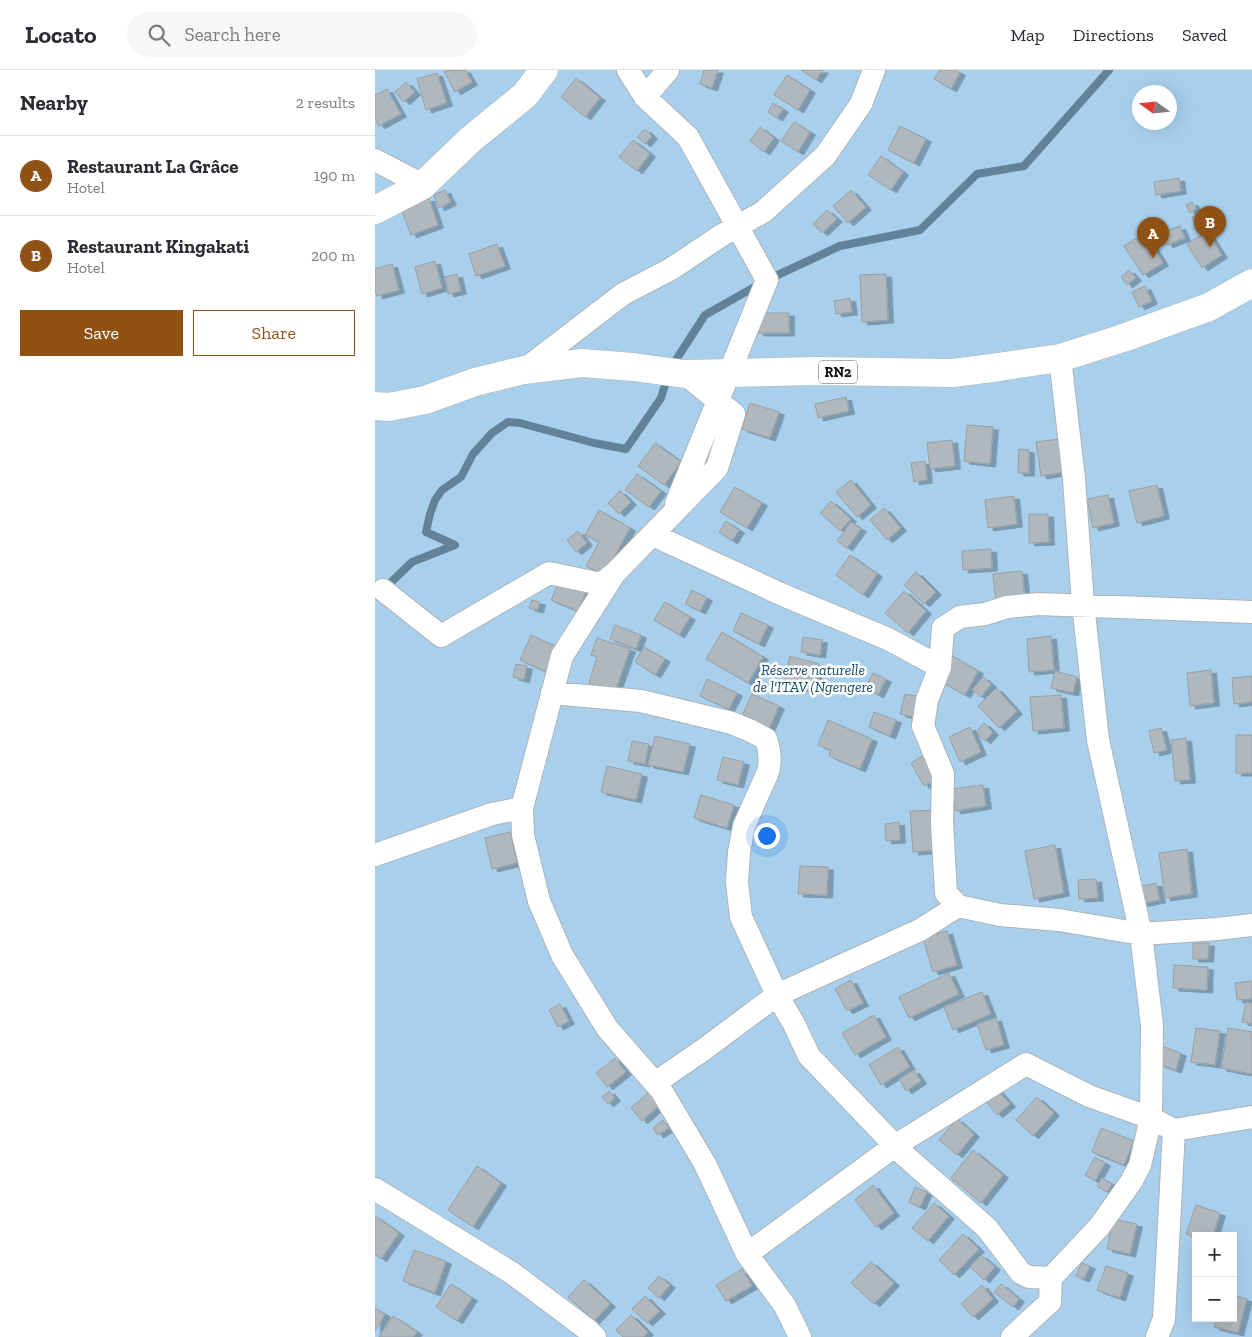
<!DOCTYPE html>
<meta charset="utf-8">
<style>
:root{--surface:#fff;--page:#f7f7f7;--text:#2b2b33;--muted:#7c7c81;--line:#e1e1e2;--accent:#8f5214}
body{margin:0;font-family:"Zilla Slab",serif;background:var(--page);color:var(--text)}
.controls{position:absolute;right:15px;bottom:15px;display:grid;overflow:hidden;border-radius:0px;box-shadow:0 5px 20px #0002}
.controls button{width:45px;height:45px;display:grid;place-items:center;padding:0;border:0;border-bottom:1px solid var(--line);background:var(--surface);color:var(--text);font:25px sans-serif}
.compass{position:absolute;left:757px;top:15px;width:45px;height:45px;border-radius:50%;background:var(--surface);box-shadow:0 5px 20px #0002;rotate:285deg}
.you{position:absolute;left:391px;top:765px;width:18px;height:18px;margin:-12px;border:4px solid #fff;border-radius:50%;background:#1a73e8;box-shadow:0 0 0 8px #1a73e833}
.badge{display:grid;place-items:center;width:32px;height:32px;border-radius:50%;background:var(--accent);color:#fff;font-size:16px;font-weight:700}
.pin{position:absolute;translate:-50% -41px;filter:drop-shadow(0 1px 2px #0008)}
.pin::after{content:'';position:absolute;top:26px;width:18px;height:15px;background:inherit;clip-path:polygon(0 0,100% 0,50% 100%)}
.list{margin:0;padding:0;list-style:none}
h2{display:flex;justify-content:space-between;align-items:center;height:65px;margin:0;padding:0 20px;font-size:21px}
h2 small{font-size:16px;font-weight:400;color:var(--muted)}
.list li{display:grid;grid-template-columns:32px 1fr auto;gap:15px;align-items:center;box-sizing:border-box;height:80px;padding:0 20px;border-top:1px solid var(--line)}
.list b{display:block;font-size:19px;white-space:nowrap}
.list p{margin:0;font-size:16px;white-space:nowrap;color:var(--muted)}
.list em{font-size:16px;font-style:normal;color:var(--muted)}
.actions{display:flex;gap:10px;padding:15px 20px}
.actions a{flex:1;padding:11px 0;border:1px solid var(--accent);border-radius:0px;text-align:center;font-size:18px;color:var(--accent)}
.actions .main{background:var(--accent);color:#fff}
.icon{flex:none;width:28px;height:28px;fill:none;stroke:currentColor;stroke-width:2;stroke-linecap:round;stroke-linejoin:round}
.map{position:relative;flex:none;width:877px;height:1267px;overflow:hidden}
header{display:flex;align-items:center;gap:30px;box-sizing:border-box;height:70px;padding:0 25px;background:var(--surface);border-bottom:1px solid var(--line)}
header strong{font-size:24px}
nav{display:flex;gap:28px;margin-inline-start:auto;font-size:18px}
.search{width:350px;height:45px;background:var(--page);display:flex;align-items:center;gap:12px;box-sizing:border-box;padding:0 18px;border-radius:28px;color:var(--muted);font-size:19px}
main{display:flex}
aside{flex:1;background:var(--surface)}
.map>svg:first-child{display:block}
.green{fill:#a8d0ed;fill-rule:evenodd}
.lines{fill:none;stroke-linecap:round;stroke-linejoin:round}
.stream{stroke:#628299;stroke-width:8}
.building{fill:#b1b8bd;stroke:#989fa4;filter:url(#shadow)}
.street-casing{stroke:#acb3b9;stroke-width:24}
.secondary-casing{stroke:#acb3b9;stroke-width:29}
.highway-casing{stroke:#acb3b9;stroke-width:29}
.street{stroke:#fff;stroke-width:22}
.secondary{stroke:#fff;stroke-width:28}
.highway{stroke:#fff;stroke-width:28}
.labels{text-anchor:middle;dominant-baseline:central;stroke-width:5;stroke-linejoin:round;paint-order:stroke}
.shield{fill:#fff;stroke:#56585a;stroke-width:1}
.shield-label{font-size:14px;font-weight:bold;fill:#0e1113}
.park-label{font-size:15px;font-style:italic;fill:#154b6b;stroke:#fff}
</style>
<header>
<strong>Locato</strong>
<div class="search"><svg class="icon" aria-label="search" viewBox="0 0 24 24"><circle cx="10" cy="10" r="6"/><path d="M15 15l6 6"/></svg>Search here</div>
<nav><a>Map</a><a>Directions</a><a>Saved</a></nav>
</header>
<main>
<aside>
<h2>Nearby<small>2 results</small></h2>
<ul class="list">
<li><span class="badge">A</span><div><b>Restaurant La Grâce</b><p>Hotel</p></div><em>190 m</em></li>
<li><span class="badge">B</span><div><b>Restaurant Kingakati</b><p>Hotel</p></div><em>200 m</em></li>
</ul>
<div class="actions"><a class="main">Save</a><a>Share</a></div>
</aside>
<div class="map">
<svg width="877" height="1267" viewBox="0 0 877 1267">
<defs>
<filter id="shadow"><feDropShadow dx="5.5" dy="3" stdDeviation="0" flood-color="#0004"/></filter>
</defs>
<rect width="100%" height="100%" fill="#f1f8fe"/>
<!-- green -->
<path class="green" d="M 0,0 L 877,0 L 877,1267 L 0,1267 ZM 764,22 L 794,22 L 794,52 L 764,52 ZM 821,1166 L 858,1166 L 858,1248 L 821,1248 Z"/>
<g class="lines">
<!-- stream -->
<path class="stream" d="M 394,209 L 465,176 L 545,160 L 602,104 L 649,96 L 734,0
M 9,519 L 37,492 L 80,475 L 51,462 L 55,444 L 60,430 L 67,420 L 86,407 L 98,384 L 117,363 L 133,352 L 145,353 L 219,373 L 251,379 L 286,328 L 295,299 L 330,245 L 383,215"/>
</g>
<!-- building -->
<path class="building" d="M 90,0 L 97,12 L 80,22 L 69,1 Z
M 329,0 L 343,0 L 337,18 L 325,14 Z
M 426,0 L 448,0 L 441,10 Z
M 565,0 L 581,0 L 585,3 L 576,19 L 559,9 Z
M 62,3 L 72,33 L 51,40 L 42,9 Z
M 412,5 L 435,20 L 423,40 L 399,25 Z
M 201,8 L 225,28 L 210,47 L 186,27 Z
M 31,12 L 40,22 L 29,32 L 20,22 Z
M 12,19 L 26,44 L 4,56 L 0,49 L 0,25 Z
M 398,33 L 408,39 L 402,48 L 393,42 Z
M 419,52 L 435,62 L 423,82 L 406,71 Z
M 525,56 L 551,69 L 539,93 L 513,80 Z
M 385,57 L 399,68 L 389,82 L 375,71 Z
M 270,59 L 277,66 L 270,74 L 262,67 Z
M 258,70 L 275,84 L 262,101 L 244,87 Z
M 506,86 L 528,102 L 516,120 L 493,105 Z
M 804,108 L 806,121 L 781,125 L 779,112 Z
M 70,120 L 76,132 L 64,138 L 59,125 Z
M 476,120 L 491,137 L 473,153 L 458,136 Z
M 54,128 L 63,155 L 36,165 L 26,138 Z
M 817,132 L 821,139 L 815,143 L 811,135 Z
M 452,140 L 462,149 L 447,163 L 438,154 Z
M 825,144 L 829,154 L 821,157 L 817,147 Z
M 805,156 L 810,168 L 792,175 L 787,163 Z
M 832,161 L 847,185 L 827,198 L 812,174 Z
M 770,163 L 788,193 L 768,205 L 749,176 Z
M 122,174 L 130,196 L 101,206 L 94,184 Z
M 60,191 L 67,218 L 47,224 L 40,197 Z
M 17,194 L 24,220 L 2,226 L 0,220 L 0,199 Z
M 754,200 L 761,208 L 752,215 L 746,207 Z
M 82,204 L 86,221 L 73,224 L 70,207 Z
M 511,204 L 513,250 L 487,252 L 485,205 Z
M 770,216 L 777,231 L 764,237 L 757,222 Z
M 475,228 L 477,242 L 461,244 L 459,231 Z
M 383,243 L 414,243 L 414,263 L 383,263 Z
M 471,327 L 474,341 L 443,348 L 440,334 Z
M 375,333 L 404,342 L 395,368 L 367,359 Z
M 592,355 L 618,357 L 615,394 L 589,391 Z
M 685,369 L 690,402 L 666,406 L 661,372 Z
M 577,370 L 580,396 L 555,399 L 552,373 Z
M 280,373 L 306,392 L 289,415 L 263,396 Z
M 644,379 L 654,380 L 654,403 L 643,403 Z
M 550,391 L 552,410 L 539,412 L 536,393 Z
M 262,404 L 286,421 L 274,437 L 250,420 Z
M 476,410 L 496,435 L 482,447 L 461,422 Z
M 782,415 L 789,446 L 762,453 L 754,421 Z
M 360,417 L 387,433 L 372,458 L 345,442 Z
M 245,421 L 256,432 L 244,444 L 233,433 Z
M 733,425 L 739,453 L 718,458 L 712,429 Z
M 639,426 L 642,454 L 613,458 L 610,430 Z
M 456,431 L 476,449 L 465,461 L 445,443 Z
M 509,438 L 526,458 L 512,470 L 495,450 Z
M 224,440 L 255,458 L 229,505 L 211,496 L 224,472 L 210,465 Z
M 654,444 L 673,444 L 674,472 L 654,473 Z
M 351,451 L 364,460 L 357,471 L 344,462 Z
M 476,452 L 486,459 L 472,478 L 462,471 Z
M 203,461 L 212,473 L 201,482 L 192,470 Z
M 616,479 L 617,498 L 588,500 L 587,481 Z
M 475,485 L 502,504 L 488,525 L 461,505 Z
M 647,501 L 650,530 L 621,533 L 618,504 Z
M 541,502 L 561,522 L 549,534 L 529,515 Z
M 186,508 L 212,519 L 203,541 L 176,530 Z
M 317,520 L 332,528 L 325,541 L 310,534 Z
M 529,521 L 551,541 L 533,563 L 510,543 Z
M 157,530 L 165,532 L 163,540 L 154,538 Z
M 290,532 L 315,547 L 304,565 L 279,550 Z
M 366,543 L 393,555 L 384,574 L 358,561 Z
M 240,555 L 266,565 L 261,579 L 235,569 Z
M 347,562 L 388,587 L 373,613 L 331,589 Z
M 156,565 L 185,578 L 174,603 L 145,590 Z
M 676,566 L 679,600 L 654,602 L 652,569 Z
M 428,567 L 447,570 L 445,585 L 426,582 Z
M 222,568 L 255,579 L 240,622 L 214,613 L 222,587 L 216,585 Z
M 269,577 L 290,589 L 280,605 L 260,592 Z
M 576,585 L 603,601 L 590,625 L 563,610 Z
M 415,586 L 444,594 L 438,621 L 408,614 Z
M 141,594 L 152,596 L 149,610 L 138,607 Z
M 836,600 L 839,633 L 815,636 L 812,603 Z
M 680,601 L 702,607 L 698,623 L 676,618 Z
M 498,603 L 511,609 L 503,625 L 490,618 Z
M 877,606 L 877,632 L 859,634 L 857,608 Z
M 608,607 L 616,614 L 606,627 L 597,620 Z
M 332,609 L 362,623 L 354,639 L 325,626 Z
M 621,618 L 642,641 L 624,658 L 603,636 Z
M 377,624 L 404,636 L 392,663 L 365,650 Z
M 530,624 L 547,627 L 543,648 L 525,644 Z
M 686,625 L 689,658 L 658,661 L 655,627 Z
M 499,642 L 521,650 L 515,666 L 494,657 Z
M 453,650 L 497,669 L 485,699 L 454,686 L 456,680 L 443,675 Z
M 609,653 L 618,662 L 610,671 L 601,662 Z
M 595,657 L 606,682 L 585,692 L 574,667 Z
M 786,658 L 792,680 L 779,683 L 774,661 Z
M 861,665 L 877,665 L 877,703 L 861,703 Z
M 280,666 L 315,674 L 308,702 L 273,695 Z
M 811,668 L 815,710 L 800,711 L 796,670 Z
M 257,671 L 274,674 L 270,694 L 253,691 Z
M 552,683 L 566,706 L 549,716 L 536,693 Z
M 348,687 L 369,692 L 363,715 L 342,710 Z
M 232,696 L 267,704 L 261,730 L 226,722 Z
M 608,715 L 611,736 L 580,741 L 577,719 Z
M 326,725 L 359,735 L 352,758 L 319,748 Z
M 562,740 L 565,780 L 538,782 L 535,741 Z
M 524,752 L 525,770 L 511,771 L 510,754 Z
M 135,762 L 142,793 L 117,799 L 110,768 Z
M 680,775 L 689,823 L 659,829 L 650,781 Z
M 812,779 L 817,824 L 790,828 L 784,783 Z
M 425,796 L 453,797 L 452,825 L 423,824 Z
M 721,809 L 723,828 L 704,829 L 703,810 Z
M 781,813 L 785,830 L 764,834 L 761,817 Z
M 572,861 L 582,895 L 558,902 L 548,868 Z
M 818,873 L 834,873 L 833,889 L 818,889 Z
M 799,895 L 833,897 L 832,920 L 798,918 Z
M 574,903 L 584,924 L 534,948 L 524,927 Z
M 476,910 L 488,933 L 472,941 L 460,919 Z
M 877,911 L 877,929 L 862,930 L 860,913 Z
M 607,922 L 616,944 L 578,960 L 569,937 Z
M 871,932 L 877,934 L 877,954 L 867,952 Z
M 185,934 L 194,951 L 183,957 L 174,940 Z
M 499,945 L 511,967 L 480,985 L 467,963 Z
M 621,948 L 629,975 L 611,980 L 602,954 Z
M 821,958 L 845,961 L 840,995 L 816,992 Z
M 853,958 L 877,962 L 877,1004 L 846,998 Z
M 523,977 L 535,997 L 506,1015 L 494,995 Z
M 789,977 L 806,983 L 801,1000 L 784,994 Z
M 240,988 L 251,1002 L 232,1017 L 221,1003 Z
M 539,1000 L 546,1011 L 531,1021 L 524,1009 Z
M 622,1019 L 635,1034 L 622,1045 L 610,1030 Z
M 234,1021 L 240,1028 L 233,1034 L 227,1027 Z
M 275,1021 L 286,1034 L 267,1051 L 256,1038 Z
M 662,1027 L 679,1043 L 658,1066 L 641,1050 Z
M 582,1049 L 599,1064 L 582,1085 L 564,1070 Z
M 288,1050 L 294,1058 L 283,1065 L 278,1058 Z
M 726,1058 L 759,1071 L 749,1095 L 717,1082 Z
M 598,1080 L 628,1105 L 606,1133 L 576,1108 Z
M 720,1087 L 730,1093 L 720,1111 L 710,1105 Z
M 102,1096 L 126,1113 L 98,1157 L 73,1140 Z
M 727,1108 L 737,1114 L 732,1122 L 722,1116 Z
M 498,1115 L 519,1143 L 501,1157 L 480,1130 Z
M 540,1117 L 552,1122 L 545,1137 L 534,1132 Z
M 559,1133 L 574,1146 L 553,1171 L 537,1158 Z
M 821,1135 L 845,1143 L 838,1166 L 821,1166 L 821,1167 L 811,1164 Z
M 0,1146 L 24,1163 L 6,1189 L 0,1184 Z
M 738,1149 L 762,1154 L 755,1184 L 732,1179 Z
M 588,1164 L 604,1179 L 579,1205 L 564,1190 Z
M 39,1180 L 71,1191 L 60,1223 L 28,1211 Z
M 606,1185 L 620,1197 L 609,1210 L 595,1197 Z
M 496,1192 L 519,1213 L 499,1234 L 476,1213 Z
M 707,1193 L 715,1196 L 709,1209 L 701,1206 Z
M 731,1196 L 753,1203 L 745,1228 L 722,1220 Z
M 367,1199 L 377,1216 L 351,1231 L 341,1215 Z
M 284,1206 L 295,1215 L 284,1228 L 273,1218 Z
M 209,1210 L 235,1234 L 219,1251 L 193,1227 Z
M 76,1214 L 97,1228 L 82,1251 L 61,1237 Z
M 626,1214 L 644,1229 L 638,1237 L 619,1222 Z
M 607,1215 L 618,1229 L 598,1247 L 586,1234 Z
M 858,1225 L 872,1229 L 863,1263 L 839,1257 L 842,1248 L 858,1248 Z
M 270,1226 L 285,1241 L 272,1253 L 257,1239 Z
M 0,1238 L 10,1244 L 0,1261 Z
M 256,1245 L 273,1262 L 269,1267 L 248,1267 L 241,1260 Z
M 18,1246 L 42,1262 L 38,1267 L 4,1267 Z"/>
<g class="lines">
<defs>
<path id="street" d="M 253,0 L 270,27 L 313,67 L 392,210 L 301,434
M 270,27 L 293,0
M 0,90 L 48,115
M 149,300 L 248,224 L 296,199 L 347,165 L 388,142 L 450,86 L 486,34 L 499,0
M 310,304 L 359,344 L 342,398 L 239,504 L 187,586 L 147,738 L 148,765 L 164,831 L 187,885 L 232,958 L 286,1020 L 330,1094 L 372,1184 L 410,1236 L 425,1267
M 278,465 L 408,525 L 513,569 L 565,597 L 568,558 L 585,547 L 610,544 L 632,537 L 663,534 L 877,542
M 8,520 L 66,566 L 174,503 L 226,514 L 242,501
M 565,597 L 552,630 L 548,656 L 568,704 L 567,753 L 571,823 L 583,836
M 177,623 L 266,631 L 357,653 L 376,661 L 391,669 C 395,681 396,691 393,702 L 369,756 L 364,782 L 362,812 L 366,847 L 402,925 L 419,954 L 434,986 L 528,1084 L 612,1158 L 646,1203 L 654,1207 L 676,1208 L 724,1157 L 756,1112 L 765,1095 L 776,1048 L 777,955 L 766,864 L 723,670 L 708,534 L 699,409 L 685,288
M 0,785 L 117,744 L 147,738
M 280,1013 L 328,980 L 402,925 L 545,860 L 583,836 L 625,845 L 684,850 L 766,864 L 842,859 L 877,855
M 799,1060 L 877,1047
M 0,1119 L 137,1203 L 213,1260 L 220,1267
M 372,1184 L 521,1075 L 651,994 L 714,1026 L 776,1048 L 799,1060 L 789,1249 L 782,1267
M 637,1267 L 675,1232 L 676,1208"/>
<path id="secondary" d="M 0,140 L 48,115 L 96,69 L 150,25 L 169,0"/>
<path id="highway" d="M 0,336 L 14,337 L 50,330 L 100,312 L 149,300 L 207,293 L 258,297 L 310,304 L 441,301 L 578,303 L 617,298 L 685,288 L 748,268 L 834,237 L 877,213"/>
</defs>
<!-- street casing -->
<use href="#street" class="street-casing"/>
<!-- secondary casing -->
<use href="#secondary" class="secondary-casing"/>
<!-- highway casing -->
<use href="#highway" class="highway-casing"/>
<!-- street -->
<use href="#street" class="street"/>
<!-- secondary -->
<use href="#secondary" class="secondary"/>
<!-- highway -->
<use href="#highway" class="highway"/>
</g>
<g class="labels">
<!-- shield labels -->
<rect class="shield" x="444" y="290.5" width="38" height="23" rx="4"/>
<g class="shield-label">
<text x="463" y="302">RN2</text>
</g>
<!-- park labels -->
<g class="park-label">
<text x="438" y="600">Réserve naturelle<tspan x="438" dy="17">de l'ITAV (Ngengere</tspan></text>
</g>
</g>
</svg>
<div class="controls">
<button>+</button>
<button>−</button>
</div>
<svg class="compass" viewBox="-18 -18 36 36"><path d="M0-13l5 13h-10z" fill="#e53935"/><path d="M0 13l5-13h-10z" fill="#7c7c81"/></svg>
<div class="you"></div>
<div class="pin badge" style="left:778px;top:188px">A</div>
<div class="pin badge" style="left:835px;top:177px">B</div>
</div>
</main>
